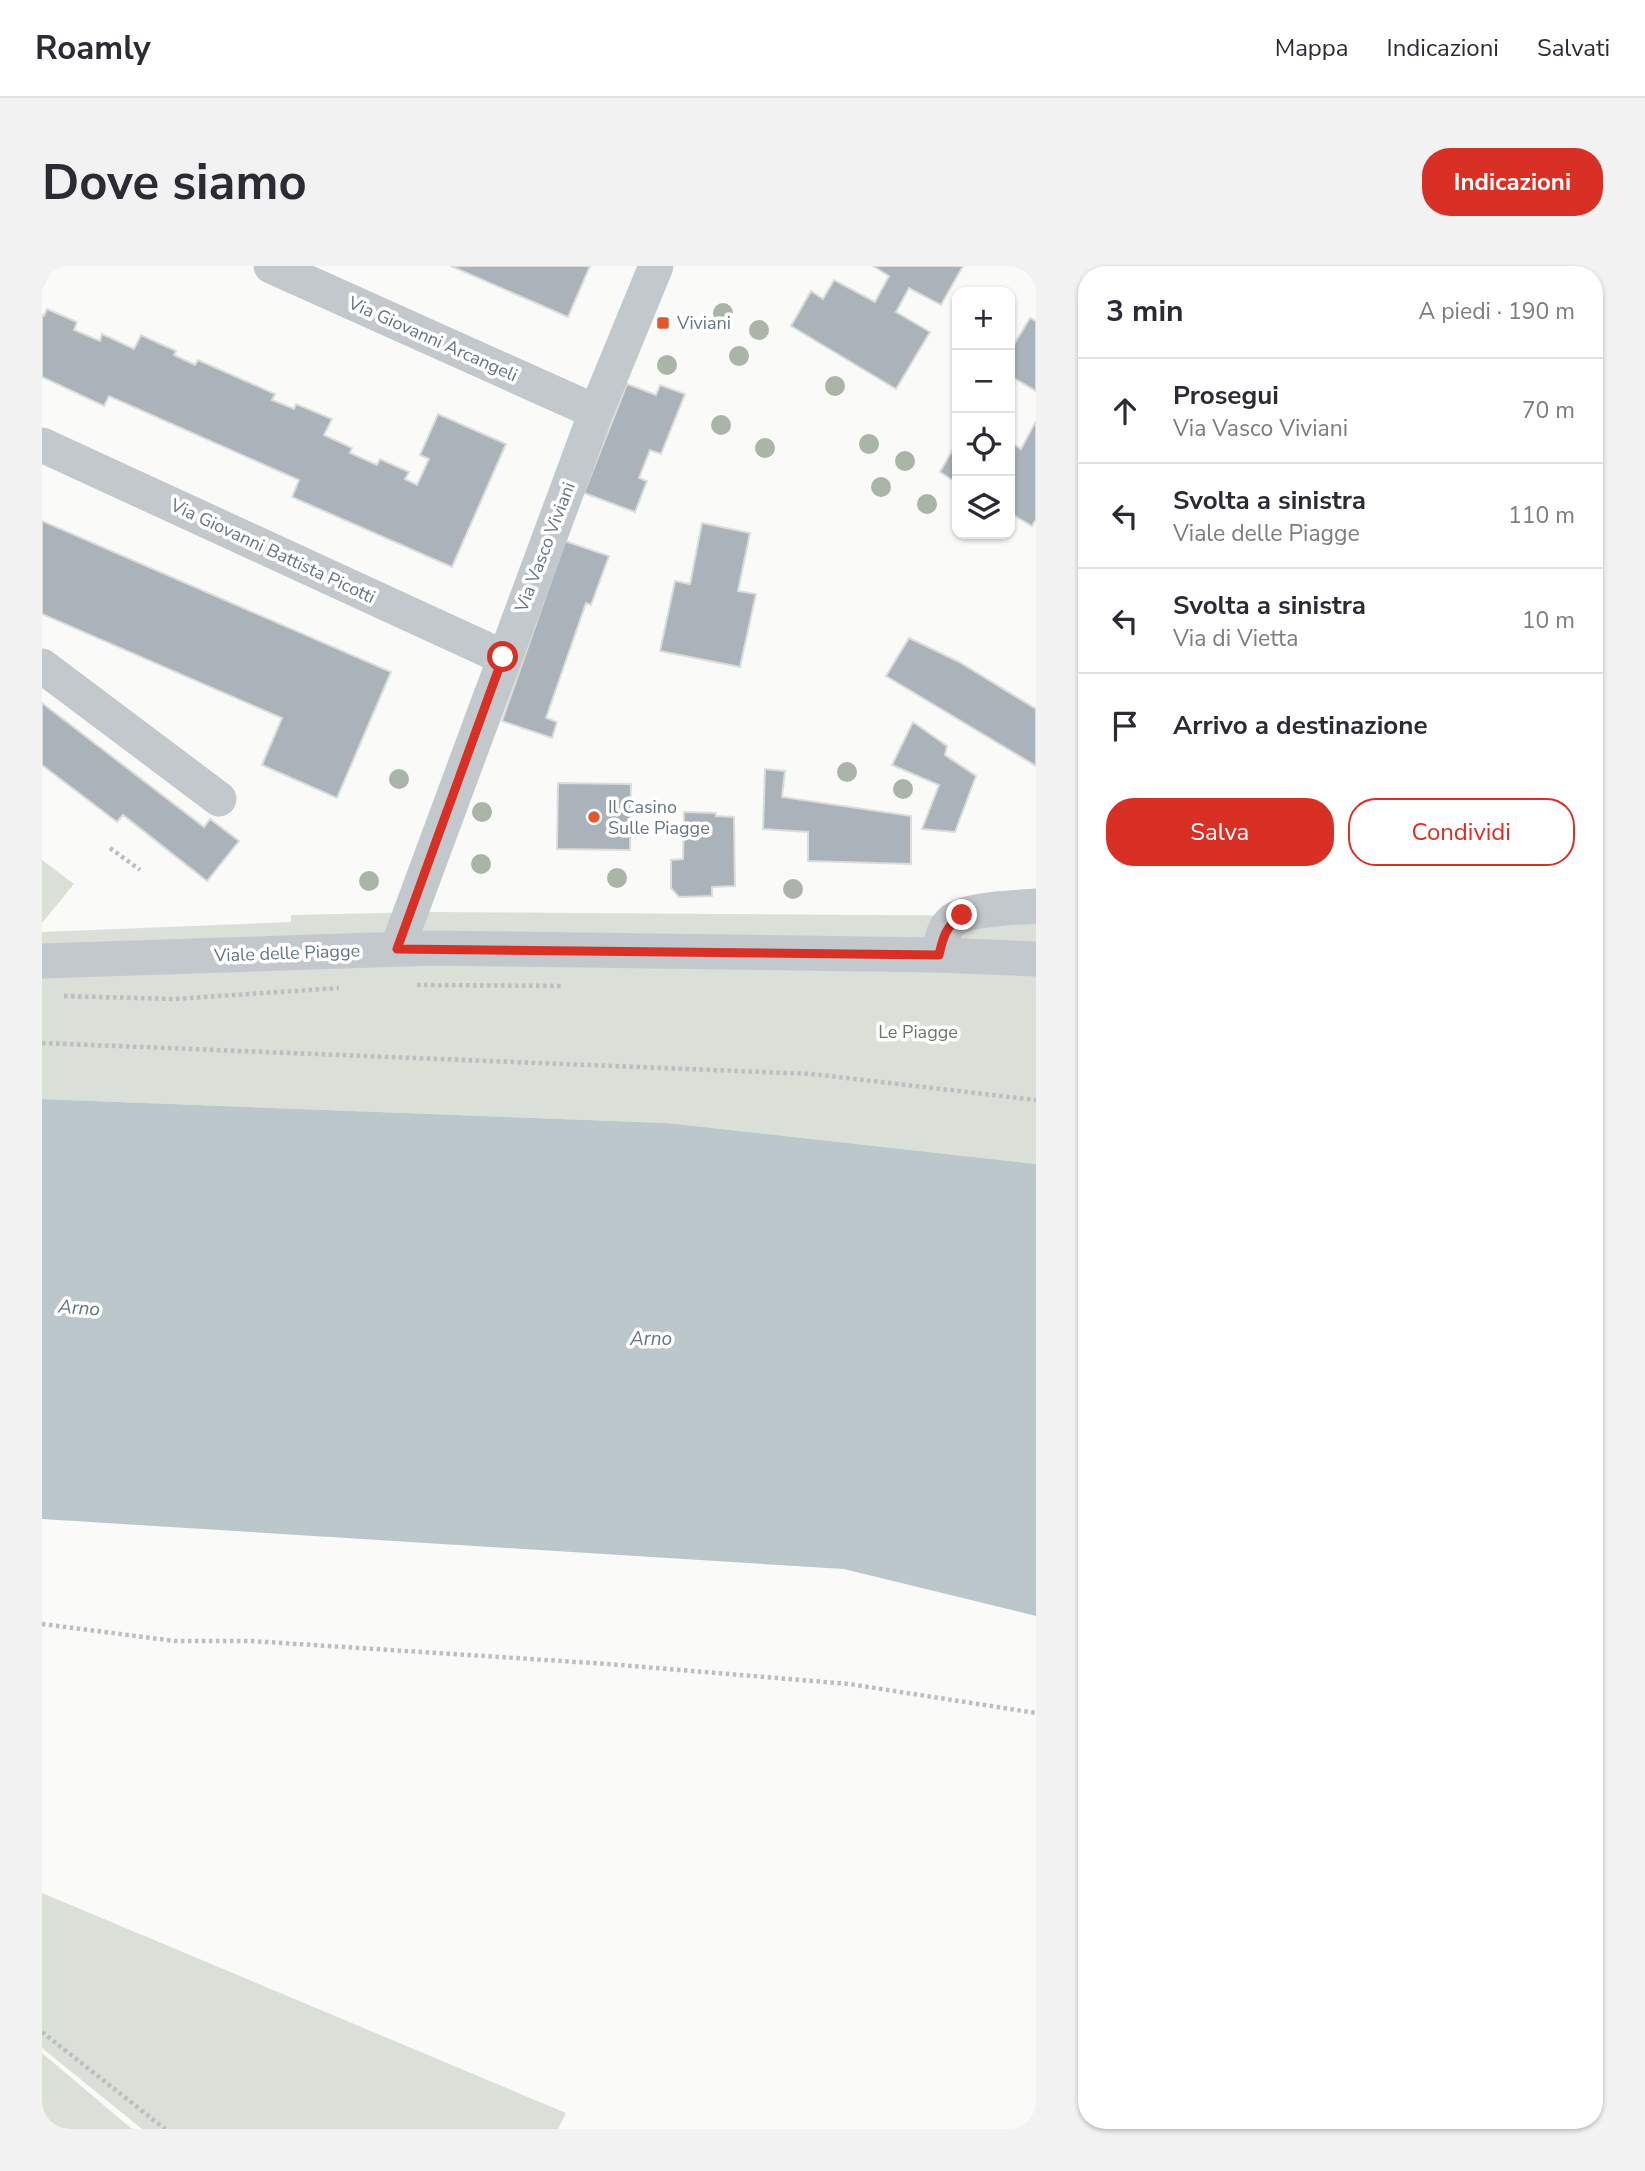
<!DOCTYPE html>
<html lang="it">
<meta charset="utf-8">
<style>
:root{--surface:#fff;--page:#f2f2f3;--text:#2b2b33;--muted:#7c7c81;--line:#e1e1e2;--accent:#d93025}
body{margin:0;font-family:"Nunito Sans",sans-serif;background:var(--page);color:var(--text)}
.controls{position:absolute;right:21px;top:21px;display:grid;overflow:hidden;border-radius:14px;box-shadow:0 2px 5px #0004}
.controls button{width:63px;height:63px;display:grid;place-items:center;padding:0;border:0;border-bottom:2px solid var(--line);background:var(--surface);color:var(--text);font:35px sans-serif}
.stop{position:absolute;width:21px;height:21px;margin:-16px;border:5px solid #d93025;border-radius:50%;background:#fff}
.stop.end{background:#d93025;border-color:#fff;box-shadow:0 2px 7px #0008}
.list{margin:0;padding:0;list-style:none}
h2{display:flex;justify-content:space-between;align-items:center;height:91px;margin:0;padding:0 28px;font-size:30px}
h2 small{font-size:23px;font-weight:400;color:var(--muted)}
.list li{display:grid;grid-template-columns:46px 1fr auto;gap:21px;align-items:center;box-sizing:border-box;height:105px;padding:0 28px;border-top:2px solid var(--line)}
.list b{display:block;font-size:26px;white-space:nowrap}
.list p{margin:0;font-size:23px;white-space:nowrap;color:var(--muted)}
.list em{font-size:23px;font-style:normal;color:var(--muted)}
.actions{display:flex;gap:14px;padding:21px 28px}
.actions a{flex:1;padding:16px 0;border:2px solid var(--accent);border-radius:28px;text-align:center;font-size:24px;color:var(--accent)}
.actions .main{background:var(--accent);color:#fff}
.icon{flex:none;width:38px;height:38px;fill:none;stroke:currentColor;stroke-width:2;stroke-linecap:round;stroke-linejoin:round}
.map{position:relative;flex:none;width:994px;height:1863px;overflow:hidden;border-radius:28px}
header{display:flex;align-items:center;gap:42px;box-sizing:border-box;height:98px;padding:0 35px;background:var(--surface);border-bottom:2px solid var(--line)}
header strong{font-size:33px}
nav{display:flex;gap:38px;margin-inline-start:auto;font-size:24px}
.intro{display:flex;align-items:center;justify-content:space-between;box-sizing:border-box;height:168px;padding:0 42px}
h1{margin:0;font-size:49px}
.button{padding:18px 32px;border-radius:28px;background:var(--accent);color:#fff;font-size:24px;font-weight:700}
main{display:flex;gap:42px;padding:0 42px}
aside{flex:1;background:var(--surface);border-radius:28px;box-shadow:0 2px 5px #0004}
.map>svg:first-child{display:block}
.green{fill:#dadfd7}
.water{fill:#bbc7cb}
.building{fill:#aab3b9;stroke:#dcdcda;stroke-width:2}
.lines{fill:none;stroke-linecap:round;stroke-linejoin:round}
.path{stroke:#bbbfc2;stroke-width:4.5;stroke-dasharray:3.5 3.5;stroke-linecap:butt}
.street{stroke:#c3c8cc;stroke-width:35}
.tree{fill:#aab4a7}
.route{stroke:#d93025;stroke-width:9}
.poi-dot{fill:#e4572e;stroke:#fff;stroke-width:2.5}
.labels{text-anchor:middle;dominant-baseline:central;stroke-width:7;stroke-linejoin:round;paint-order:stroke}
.poi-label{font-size:18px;fill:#657683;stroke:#fff;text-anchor:start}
.street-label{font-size:18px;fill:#657683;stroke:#fff}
.park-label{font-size:18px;fill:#687a64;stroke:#fff}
.water-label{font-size:19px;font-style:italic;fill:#60757c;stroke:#fff}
</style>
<header>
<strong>Roamly</strong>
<nav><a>Mappa</a><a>Indicazioni</a><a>Salvati</a></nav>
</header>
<div class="intro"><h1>Dove siamo</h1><a class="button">Indicazioni</a></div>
<main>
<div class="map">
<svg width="994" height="1863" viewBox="0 0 994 1863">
<rect width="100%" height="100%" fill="#fafaf8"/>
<!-- green -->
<path class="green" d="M 0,594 L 32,618 L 0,657 Z
M 386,646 L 994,650 L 994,898 L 625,857 L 0,833 L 0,666 L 249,656 L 249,649 Z
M 0,1627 L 524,1847 L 516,1863 L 100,1863 L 0,1782 Z
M 0,1787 L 90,1863 L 0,1863 Z"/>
<!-- water -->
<path class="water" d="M 0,833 L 625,857 L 994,898 L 994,1350 L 802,1303 L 0,1253 Z"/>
<!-- building -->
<path class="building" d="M 0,0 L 9,0 L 0,21 Z
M 409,0 L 548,0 L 526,51 Z
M 831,0 L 921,0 L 899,39 L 867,22 L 854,46 L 888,66 L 854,123 L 749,60 L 769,25 L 781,33 L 792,14 L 833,36 L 847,10 Z
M 5,43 L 35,56 L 32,64 L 58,75 L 60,68 L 92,83 L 99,69 L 134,85 L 132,89 L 153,99 L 156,94 L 233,128 L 230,134 L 252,143 L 254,138 L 290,153 L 282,169 L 310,182 L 308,187 L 335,199 L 338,193 L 367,206 L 363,213 L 375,219 L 387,193 L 378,189 L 396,148 L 464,178 L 410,301 L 250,231 L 257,214 L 67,130 L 62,140 L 0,111 L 0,49 L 2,50 Z
M 988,52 L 994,55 L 994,125 L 968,110 L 968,85 Z
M 585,118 L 614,129 L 618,119 L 643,128 L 619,188 L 608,184 L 597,212 L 605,215 L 593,246 L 542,227 Z
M 994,155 L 994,253 L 990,260 L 968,247 L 968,176 L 979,183 Z
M 915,176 L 915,217 L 898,206 Z
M 0,255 L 349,406 L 295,532 L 220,499 L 240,452 L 0,348 Z
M 660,257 L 708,267 L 696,325 L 714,328 L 698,401 L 618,385 L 633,315 L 648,318 Z
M 523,275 L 567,290 L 549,339 L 544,337 L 504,452 L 515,456 L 510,472 L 460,455 Z
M 867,372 L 917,396 L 994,443 L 994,500 L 844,410 Z
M 0,437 L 162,561 L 168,553 L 197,575 L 165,615 L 81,549 L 75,556 L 0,499 Z
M 871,456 L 905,480 L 903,489 L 934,510 L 913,566 L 880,563 L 897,519 L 850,499 Z
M 723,503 L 743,505 L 740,531 L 869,550 L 869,598 L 766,595 L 766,566 L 721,563 Z
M 516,517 L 589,518 L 588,584 L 515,583 Z
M 642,546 L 674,547 L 674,550 L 692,551 L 693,620 L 670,621 L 670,630 L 637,631 L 629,622 L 629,594 L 641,593 Z"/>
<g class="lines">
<!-- path -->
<path class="path" d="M 68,582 L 98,604
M 375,719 L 521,720
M 22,730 L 132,733 L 297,722
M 0,777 L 770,808 L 994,834
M 0,1358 L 133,1375 L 209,1375 L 566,1398 L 807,1418 L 994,1447
M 0,1766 L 123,1863"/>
<!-- street -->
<path class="street" d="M 229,0 L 554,146
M 0,179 L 461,391
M 0,400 L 177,533
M 355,683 L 554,146 L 614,0
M 897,689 C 899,679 900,665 908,657 C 921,642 973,642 994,640
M 0,695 L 392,682 L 897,689 L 994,693"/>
</g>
<!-- trees -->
<g class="tree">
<circle cx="681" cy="47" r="10"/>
<circle cx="717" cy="64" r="10"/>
<circle cx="697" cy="90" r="10"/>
<circle cx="625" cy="99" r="10"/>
<circle cx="793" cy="120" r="10"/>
<circle cx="679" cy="159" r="10"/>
<circle cx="827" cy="178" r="10"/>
<circle cx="723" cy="182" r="10"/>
<circle cx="863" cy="195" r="10"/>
<circle cx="839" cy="221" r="10"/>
<circle cx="885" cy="238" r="10"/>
<circle cx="805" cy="506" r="10"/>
<circle cx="357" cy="513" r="10"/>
<circle cx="861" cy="523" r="10"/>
<circle cx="440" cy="546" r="10"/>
<circle cx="439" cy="598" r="10"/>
<circle cx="575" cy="612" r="10"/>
<circle cx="327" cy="615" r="10"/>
<circle cx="751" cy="623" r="10"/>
</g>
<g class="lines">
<!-- route -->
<path class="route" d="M 461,391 L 355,683 L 897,689 C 901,671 904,660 920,649"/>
</g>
<!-- markers -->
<g class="poi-dot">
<rect x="614" y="50" width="14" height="14" rx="3.5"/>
<circle cx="552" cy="551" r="7"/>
</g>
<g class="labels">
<!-- poi labels -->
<g class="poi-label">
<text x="635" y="57">Viviani</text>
<text x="566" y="541">Il Casino<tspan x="566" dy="21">Sulle Piagge</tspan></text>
</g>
<!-- street labels -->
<g class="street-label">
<text transform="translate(391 73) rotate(24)">Via Giovanni Arcangeli</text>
<text transform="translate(503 281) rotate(-69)">Via Vasco Viviani</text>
<text transform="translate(231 285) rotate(25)">Via Giovanni Battista Picotti</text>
<text transform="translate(245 687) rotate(-2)">Viale delle Piagge</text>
</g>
<!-- park labels -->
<g class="park-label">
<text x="876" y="766">Le Piagge</text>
</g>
<!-- water labels -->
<g class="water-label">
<text transform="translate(37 1042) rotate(4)">Arno</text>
<text x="609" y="1073">Arno</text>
</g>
</g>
</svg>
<div class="controls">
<button>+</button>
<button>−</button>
<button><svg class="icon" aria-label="locate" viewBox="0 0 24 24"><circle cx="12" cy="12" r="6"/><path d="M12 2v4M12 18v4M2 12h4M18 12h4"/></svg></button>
<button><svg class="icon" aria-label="layers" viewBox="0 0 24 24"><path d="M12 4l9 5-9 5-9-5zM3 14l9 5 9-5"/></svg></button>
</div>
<div class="stop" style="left:461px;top:391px"></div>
<div class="stop end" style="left:920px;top:649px"></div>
</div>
<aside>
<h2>3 min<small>A piedi · 190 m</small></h2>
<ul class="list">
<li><svg class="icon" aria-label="ahead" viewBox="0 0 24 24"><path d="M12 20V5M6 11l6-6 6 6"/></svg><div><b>Prosegui</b><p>Via Vasco Viviani</p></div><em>70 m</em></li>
<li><svg class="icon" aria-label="left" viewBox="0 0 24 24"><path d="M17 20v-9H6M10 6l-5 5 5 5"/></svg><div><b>Svolta a sinistra</b><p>Viale delle Piagge</p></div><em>110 m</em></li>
<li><svg class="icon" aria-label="left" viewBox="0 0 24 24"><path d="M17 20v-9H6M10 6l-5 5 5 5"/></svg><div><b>Svolta a sinistra</b><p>Via di Vietta</p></div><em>10 m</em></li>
<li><svg class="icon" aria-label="arrive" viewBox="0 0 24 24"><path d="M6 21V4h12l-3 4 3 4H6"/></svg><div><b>Arrivo a destinazione</b></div></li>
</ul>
<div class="actions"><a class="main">Salva</a><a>Condividi</a></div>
</aside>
</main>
